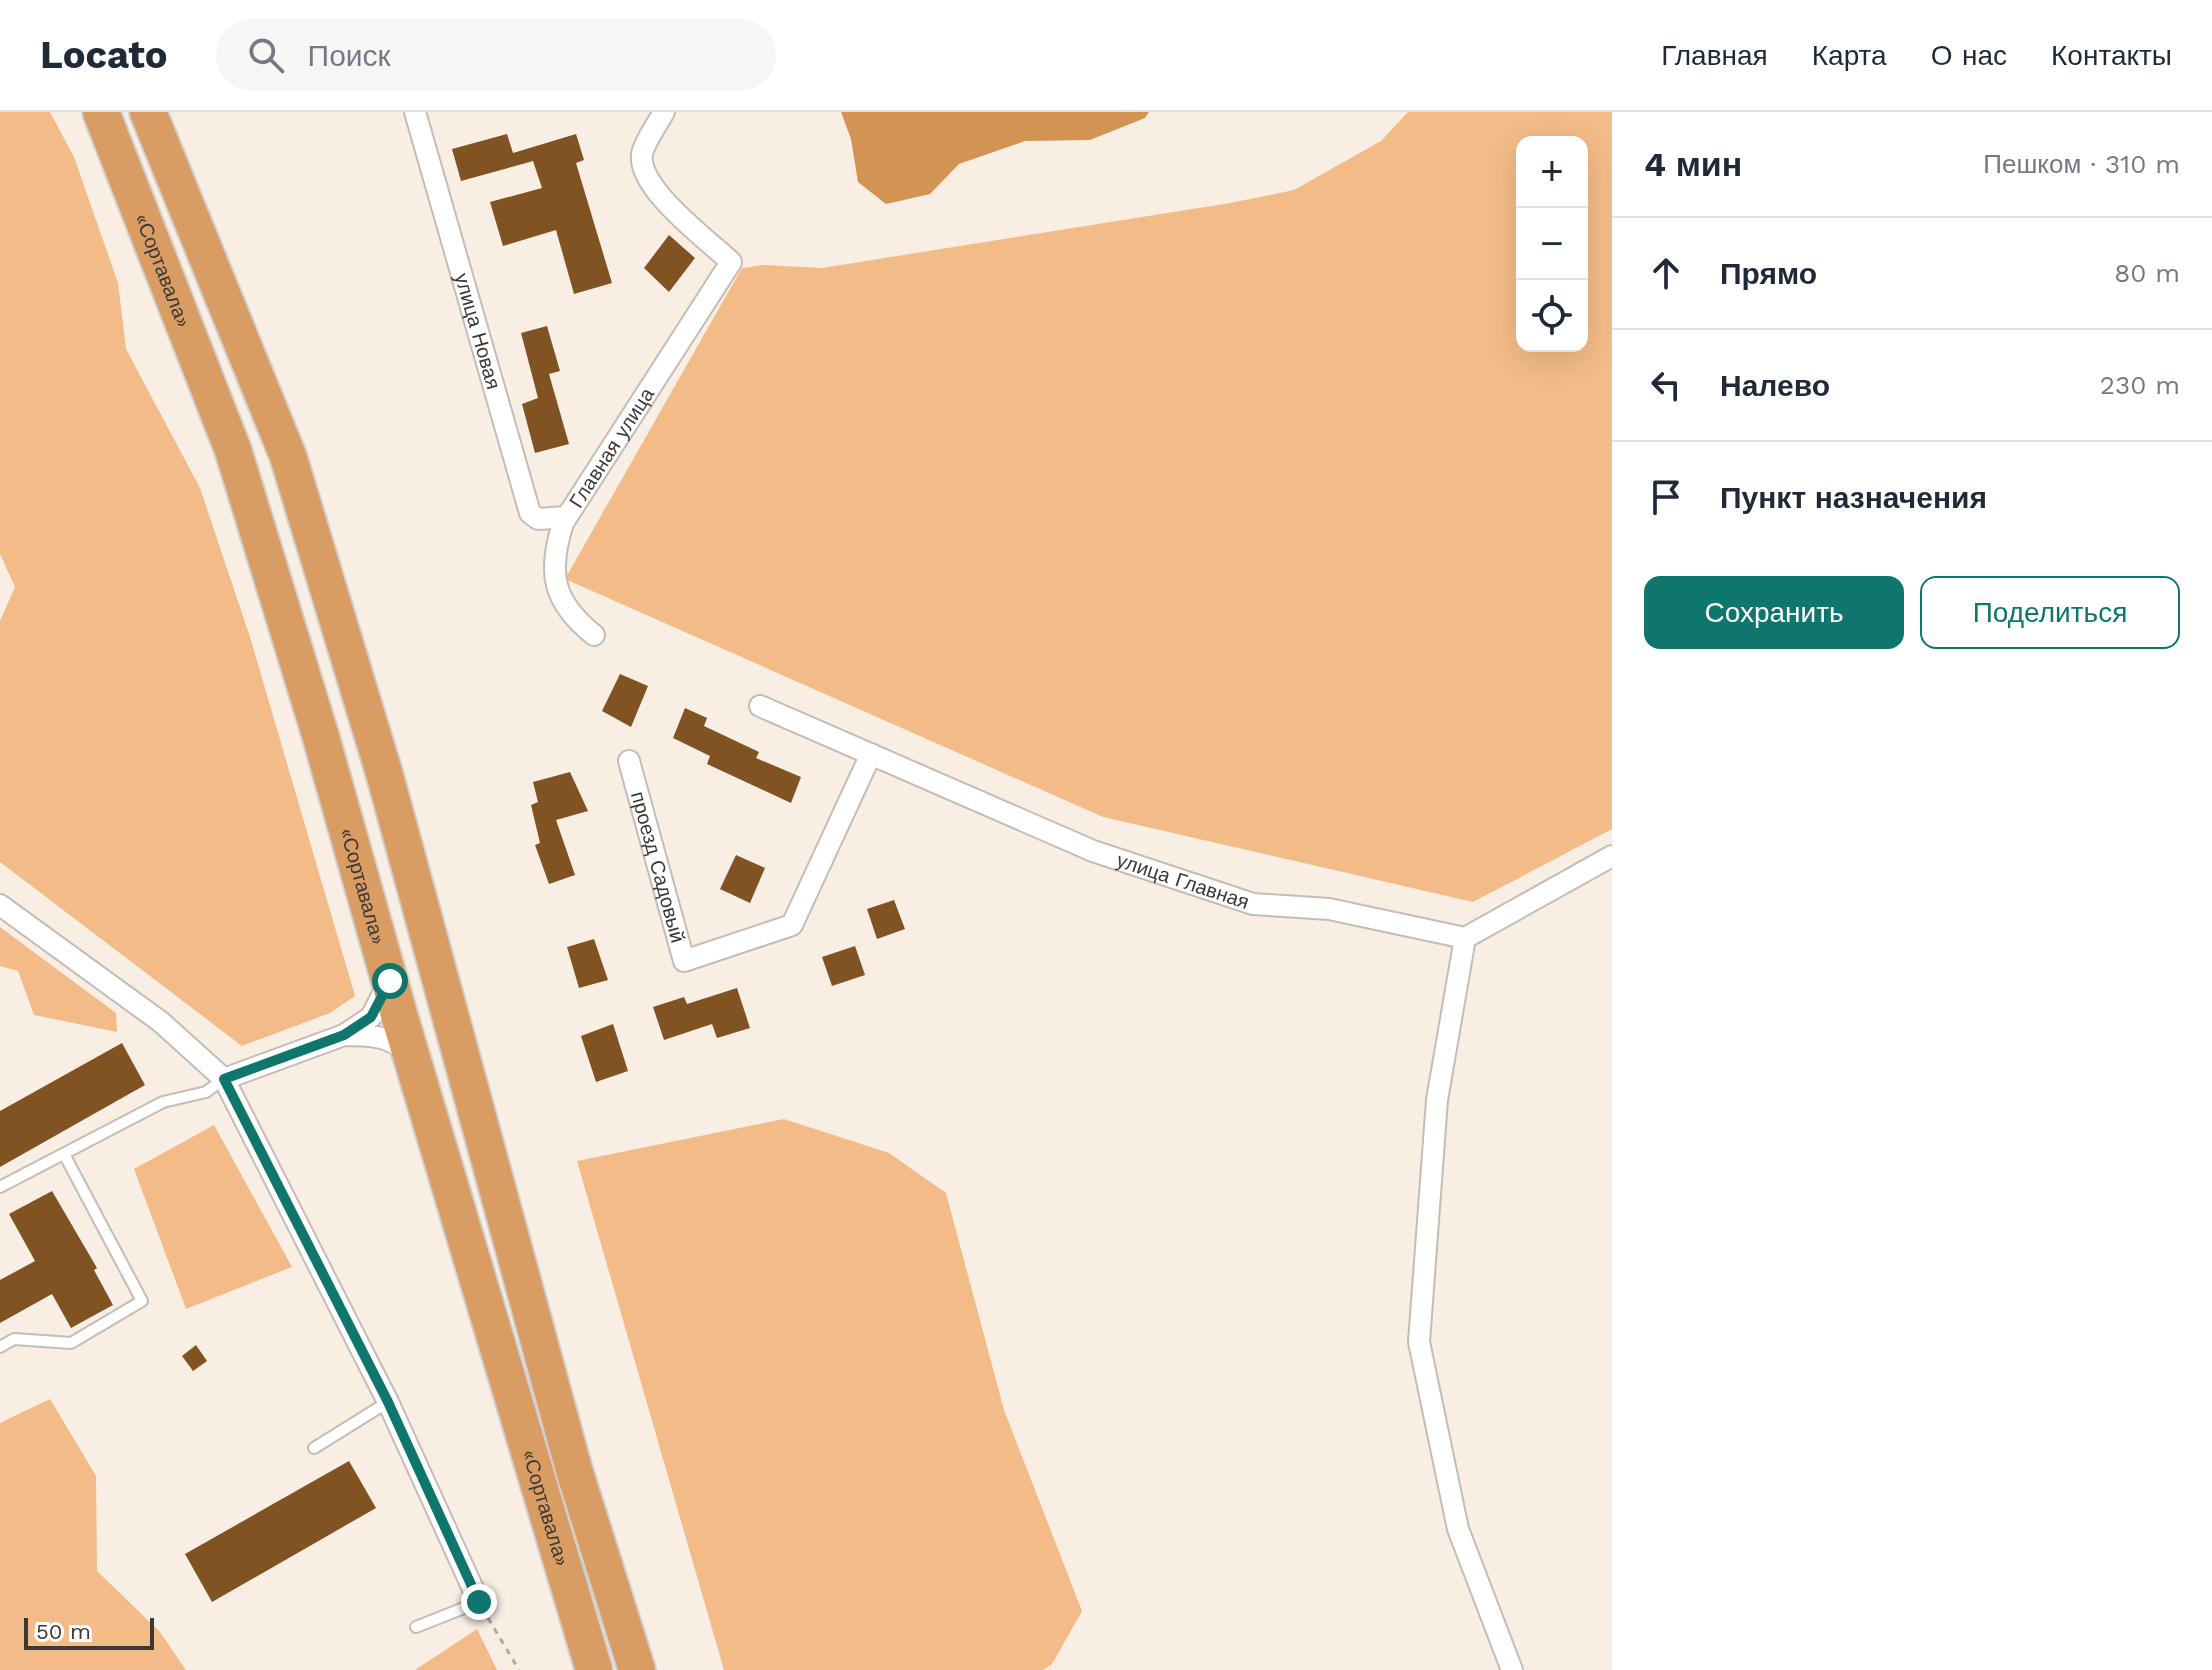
<!DOCTYPE html>
<html lang="ru">
<meta charset="utf-8">
<style>
:root{--surface:#fff;--page:#f6f6f7;--text:#1f2937;--muted:#747a83;--line:#e0e1e3;--accent:#0f766e}
body{margin:0;font-family:"Work Sans",sans-serif;background:var(--page);color:var(--text)}
.controls{position:absolute;right:24px;top:24px;display:grid;overflow:hidden;border-radius:16px;box-shadow:0 8px 32px #0002}
.controls button{width:72px;height:72px;display:grid;place-items:center;padding:0;border:0;border-bottom:2px solid var(--line);background:var(--surface);color:var(--text);font:40px sans-serif}
.scale{position:absolute;left:24px;bottom:20px;width:130px;box-sizing:border-box;padding-left:8px;border:4px solid #3c3834;border-top:0;font-size:22px;line-height:28px;white-space:nowrap;color:#3c3834;-webkit-text-stroke:6px #fff;paint-order:stroke}
.stop{position:absolute;width:24px;height:24px;margin:-18px;border:6px solid #0f766e;border-radius:50%;background:#fff}
.stop.end{background:#0f766e;border-color:#fff;box-shadow:0 2px 8px #0008}
.list{margin:0;padding:0;list-style:none}
h2{display:flex;justify-content:space-between;align-items:center;height:104px;margin:0;padding:0 32px;font-size:34px}
h2 small{font-size:26px;font-weight:400;color:var(--muted)}
.list li{display:grid;grid-template-columns:52px 1fr auto;gap:24px;align-items:center;box-sizing:border-box;height:112px;padding:0 32px;border-top:2px solid var(--line)}
.list b{display:block;font-size:30px;white-space:nowrap}
.list em{font-size:26px;font-style:normal;color:var(--muted)}
.actions{display:flex;gap:16px;padding:24px 32px}
.actions a{flex:1;padding:18px 0;border:2px solid var(--accent);border-radius:16px;text-align:center;font-size:28px;color:var(--accent)}
.actions .main{background:var(--accent);color:#fff}
.icon{flex:none;width:44px;height:44px;fill:none;stroke:currentColor;stroke-width:2;stroke-linecap:round;stroke-linejoin:round}
.map{position:relative;flex:none;width:1612px;height:1558px;overflow:hidden}
header{display:flex;align-items:center;gap:48px;box-sizing:border-box;height:112px;padding:0 40px;background:var(--surface);border-bottom:2px solid var(--line)}
header strong{font-size:38px}
nav{display:flex;gap:44px;margin-inline-start:auto;font-size:28px}
.search{width:560px;height:72px;background:var(--page);display:flex;align-items:center;gap:20px;box-sizing:border-box;padding:0 28px;border-radius:44px;color:var(--muted);font-size:30px}
main{display:flex}
aside{flex:1;background:var(--surface)}
.map>svg:first-child{display:block}
.green{fill:#f3bb87;fill-rule:evenodd}
.water{fill:#d39353}
.building{fill:#825322}
.lines{fill:none;stroke-linecap:round;stroke-linejoin:round}
.lane-casing{stroke:#c7bcb3;stroke-width:14}
.street-casing{stroke:#c7bcb3;stroke-width:24}
.highway-casing{stroke:#d0cfce;stroke-width:40}
.path{stroke:#b1a9a1;stroke-width:3;stroke-dasharray:6 6;stroke-linecap:butt}
.lane{stroke:#fff;stroke-width:10}
.street{stroke:#fff;stroke-width:20}
.highway{stroke:#d99c62;stroke-width:36}
.route{stroke:#0f766e;stroke-width:10}
.labels{text-anchor:middle;dominant-baseline:central;stroke-width:8;stroke-linejoin:round;paint-order:stroke}
.street-label{font-size:20px;fill:#3c3834;stroke:#fff}
</style>
<header>
<strong>Locato</strong>
<div class="search"><svg class="icon" aria-label="search" viewBox="0 0 24 24"><circle cx="10" cy="10" r="6"/><path d="M15 15l6 6"/></svg>Поиск</div>
<nav><a>Главная</a><a>Карта</a><a>О нас</a><a>Контакты</a></nav>
</header>
<main>
<div class="map">
<svg width="1612" height="1558" viewBox="0 0 1612 1558">
<rect width="100%" height="100%" fill="#f9eee4"/>
<!-- green -->
<path class="green" d="M 0,0 L 50,0 L 74,45 L 118,171 L 126,237 L 200,376 L 250,525 L 355,884 L 330,901 L 242,934 L 0,750 L 0,509 L 15,475 L 0,442 Z
M 1408,0 L 1612,0 L 1612,717 L 1473,790 L 1103,705 L 565,467 L 742,156 L 764,153 L 822,156 L 1230,91 L 1294,78 L 1381,29 ZM 1522,30 L 1582,30 L 1582,234 L 1522,234 Z
M 0,815 L 116,901 L 117,920 L 34,903 L 18,859 L 0,854 Z
M 784,1007 L 889,1041 L 946,1081 L 1004,1298 L 1082,1499 L 1052,1552 L 1043,1558 L 724,1558 L 577,1049 Z
M 214,1013 L 292,1155 L 186,1197 L 134,1057 Z
M 50,1287 L 96,1364 L 97,1459 L 160,1520 L 186,1558 L 0,1558 L 0,1311 Z
M 477,1517 L 497,1558 L 415,1558 Z"/>
<!-- water -->
<path class="water" d="M 841,0 L 1149,0 L 1145,6 L 1090,28 L 1025,29 L 959,52 L 930,82 L 886,92 L 858,70 L 851,27 Z"/>
<!-- building -->
<path class="building" d="M 507,22 L 513,41 L 576,22 L 584,48 L 576,51 L 612,171 L 574,182 L 556,118 L 503,134 L 490,90 L 542,76 L 533,49 L 461,69 L 452,37 Z
M 669,123 L 695,146 L 669,180 L 644,156 Z
M 547,214 L 560,259 L 549,262 L 569,332 L 535,341 L 522,292 L 538,286 L 521,221 Z
M 620,562 L 648,574 L 631,615 L 602,599 Z
M 685,596 L 707,606 L 704,614 L 759,640 L 756,646 L 801,665 L 791,691 L 707,652 L 710,644 L 673,626 Z
M 570,660 L 588,699 L 556,708 L 575,763 L 549,772 L 535,733 L 540,731 L 531,693 L 538,690 L 533,670 Z
M 736,743 L 765,756 L 750,791 L 720,777 Z
M 894,788 L 905,817 L 877,827 L 867,797 Z
M 594,827 L 608,868 L 579,876 L 567,835 Z
M 855,834 L 865,863 L 832,874 L 822,845 Z
M 737,876 L 750,916 L 717,926 L 712,912 L 664,928 L 653,895 L 684,885 L 687,892 Z
M 613,912 L 628,959 L 596,970 L 581,924 Z
M 122,931 L 145,973 L 0,1055 L 0,999 Z
M 52,1079 L 97,1156 L 94,1158 L 113,1193 L 71,1216 L 52,1182 L 0,1211 L 0,1168 L 35,1149 L 9,1102 Z
M 196,1233 L 207,1249 L 193,1259 L 182,1244 Z
M 349,1349 L 376,1396 L 212,1490 L 185,1442 Z"/>
<g class="lines">
<defs>
<path id="lane" d="M 0,1075 L 163,990 L 206,980 L 224,967
M 0,1235 L 14,1227 L 71,1231 L 142,1189 L 64,1042
M 314,1336 L 388,1290
M 416,1515 L 479,1490"/>
<g id="street">
<path id="s1" d="M 415,0 L 530,401 L 538,407 L 566,405"/>
<path id="s2" d="M 594,523 C 553,490 547,462 563,411 L 731,150 C 708,128 631,72 643,38 C 648,25 657,12 664,0"/>
<path id="s3" d="M 760,594 L 1093,739 L 1253,792 L 1329,797 L 1465,826 L 1612,744"/>
<path id="s4" d="M 629,649 L 684,849 L 792,813 L 871,642"/>
<path d="M 0,793 L 161,910 L 224,967 L 388,1290 L 479,1490"/>
<path d="M 1465,826 L 1437,988 L 1419,1230 L 1458,1417 L 1512,1558"/>
<path d="M 344,923 C 369,924 387,922 406,940"/>
<path d="M 224,967 L 344,923 L 371,905 L 389,870"/>
</g>
<g id="highway">
<path id="s5" d="M 101,0 L 233,338 L 320,622 L 400,906 L 594,1558"/>
<path d="M 148,0 L 288,344 L 385,664 L 574,1358 L 637,1558"/>
</g>
</defs>
<!-- lane casing -->
<use href="#lane" class="lane-casing"/>
<!-- street casing -->
<use href="#street" class="street-casing"/>
<!-- highway casing -->
<use href="#highway" class="highway-casing"/>
<!-- path -->
<path class="path" d="M 488,1506 L 519,1558"/>
<!-- lane -->
<use href="#lane" class="lane"/>
<!-- street -->
<use href="#street" class="street"/>
<!-- highway -->
<use href="#highway" class="highway"/>
</g>
<g class="lines">
<!-- route -->
<path class="route" d="M 390,869 L 371,905 L 344,923 L 224,967 L 388,1290 L 479,1490"/>
</g>
<g class="labels">
<!-- street labels -->
<g class="street-label">
<text stroke="none"><textPath href="#s5" startOffset="170">«Сортавала»</textPath></text>
<text stroke="none"><textPath href="#s1" startOffset="228">улица Новая</textPath></text>
<text stroke="none"><textPath href="#s2" startOffset="216">Главная улица</textPath></text>
<text stroke="none"><textPath href="#s4" startOffset="110">проезд Садовый</textPath></text>
<text stroke="none"><textPath href="#s3" startOffset="458">улица Главная</textPath></text>
<text stroke="none"><textPath href="#s5" startOffset="818">«Сортавала»</textPath></text>
<text stroke="none"><textPath href="#s5" startOffset="1466">«Сортавала»</textPath></text>
</g>
</g>
</svg>
<div class="controls">
<button>+</button>
<button>−</button>
<button><svg class="icon" aria-label="locate" viewBox="0 0 24 24"><circle cx="12" cy="12" r="6"/><path d="M12 2v4M12 18v4M2 12h4M18 12h4"/></svg></button>
</div>
<div class="scale">50 m</div>
<div class="stop" style="left:390px;top:869px"></div>
<div class="stop end" style="left:479px;top:1490px"></div>
</div>
<aside>
<h2>4 мин<small>Пешком · 310 m</small></h2>
<ul class="list">
<li><svg class="icon" aria-label="ahead" viewBox="0 0 24 24"><path d="M12 20V5M6 11l6-6 6 6"/></svg><div><b>Прямо</b></div><em>80 m</em></li>
<li><svg class="icon" aria-label="left" viewBox="0 0 24 24"><path d="M17 20v-9H6M10 6l-5 5 5 5"/></svg><div><b>Налево</b></div><em>230 m</em></li>
<li><svg class="icon" aria-label="arrive" viewBox="0 0 24 24"><path d="M6 21V4h12l-3 4 3 4H6"/></svg><div><b>Пункт назначения</b></div></li>
</ul>
<div class="actions"><a class="main">Сохранить</a><a>Поделиться</a></div>
</aside>
</main>
